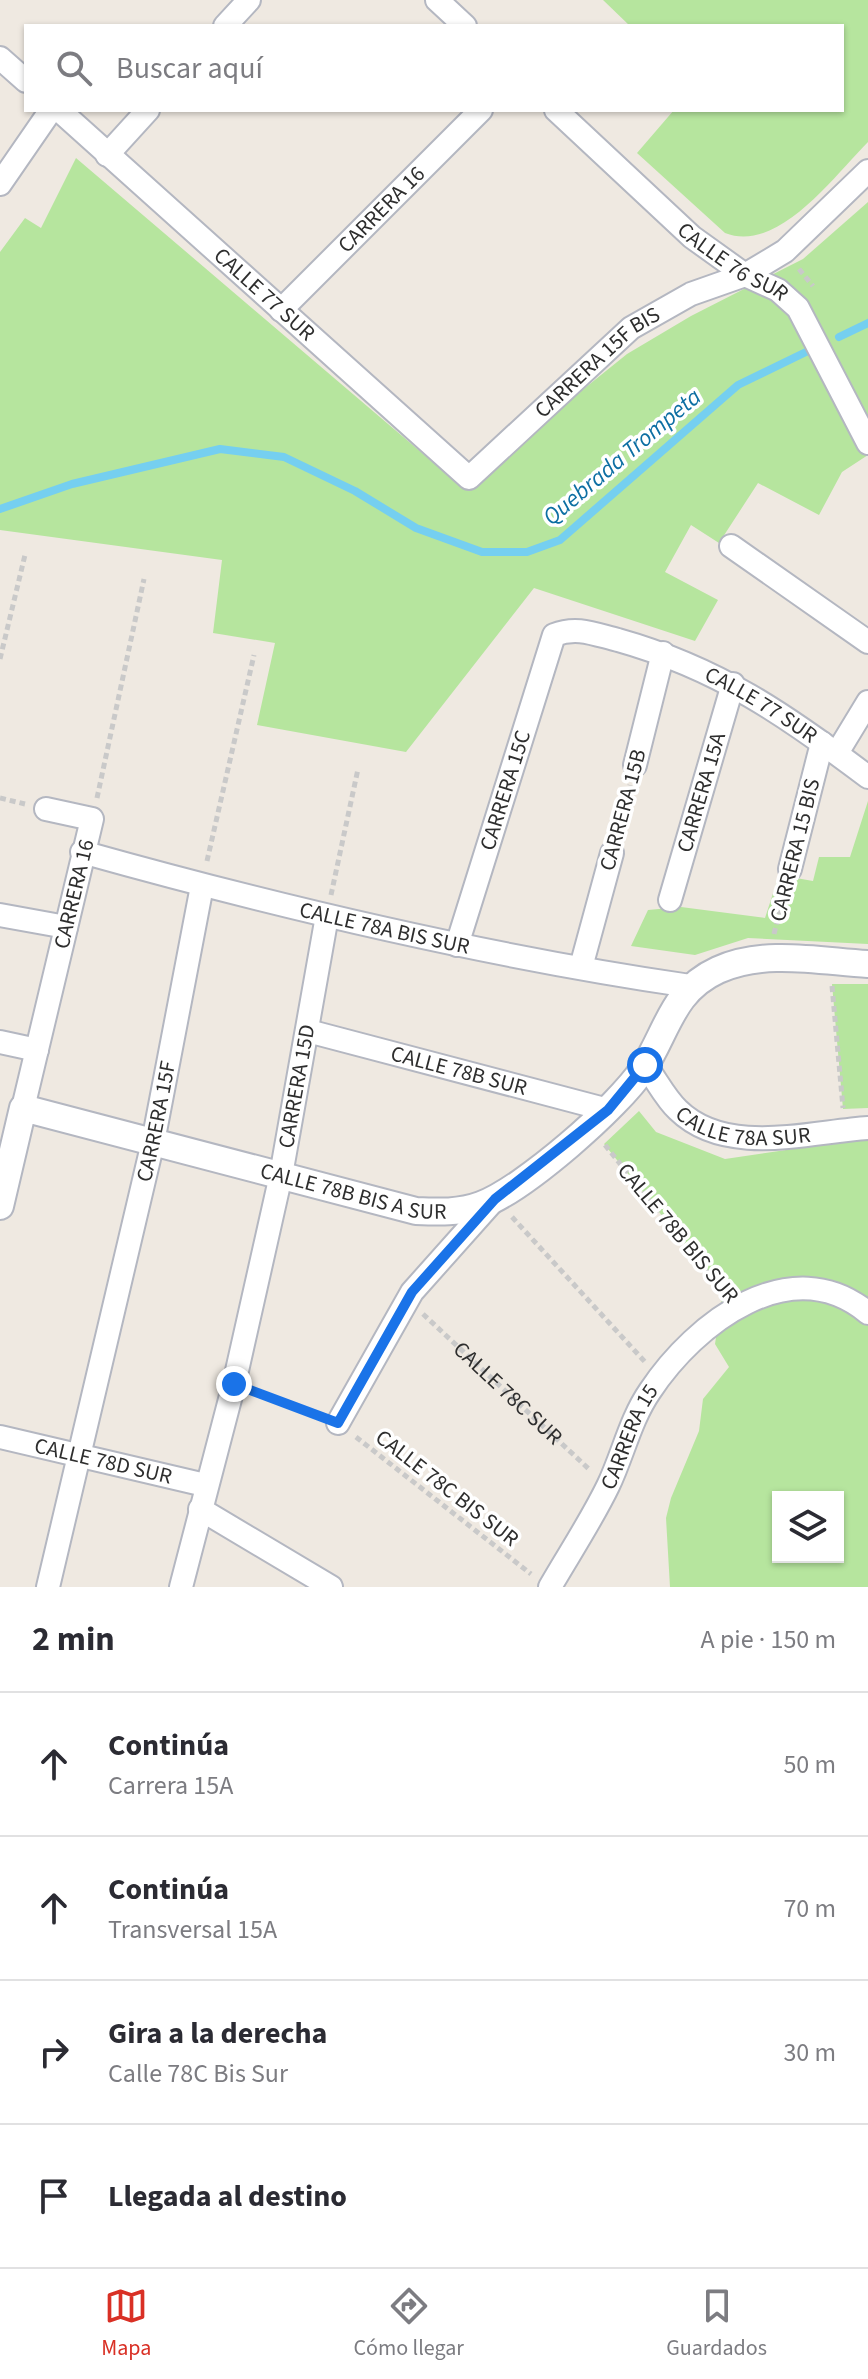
<!DOCTYPE html>
<html lang="es">
<meta charset="utf-8">
<style>
:root{--surface:#fff;--page:#f7f7f7;--text:#2b2b33;--muted:#7c7c81;--line:#e1e1e2;--accent:#d93025}
body{margin:0;font-family:"Source Sans 3",sans-serif;background:var(--page);color:var(--text)}
.controls{position:absolute;right:24px;bottom:24px;display:grid;overflow:hidden;border-radius:0px;box-shadow:0 2px 6px #0004}
.controls button{width:72px;height:72px;display:grid;place-items:center;padding:0;border:0;border-bottom:2px solid var(--line);background:var(--surface);color:var(--text);font:40px sans-serif}
.stop{position:absolute;width:24px;height:24px;margin:-18px;border:6px solid #1a73e8;border-radius:50%;background:#fff}
.stop.end{background:#1a73e8;border-color:#fff;box-shadow:0 2px 8px #0008}
.list{margin:0;padding:0;list-style:none}
h2{display:flex;justify-content:space-between;align-items:center;height:104px;margin:0;padding:0 32px;font-size:34px}
h2 small{font-size:26px;font-weight:400;color:var(--muted)}
.list li{display:grid;grid-template-columns:52px 1fr auto;gap:24px;align-items:center;box-sizing:border-box;height:144px;padding:0 32px;border-top:2px solid var(--line)}
.list b{display:block;font-size:30px;white-space:nowrap}
.list p{margin:0;font-size:26px;white-space:nowrap;color:var(--muted)}
.list em{font-size:26px;font-style:normal;color:var(--muted)}
.icon{flex:none;width:44px;height:44px;fill:none;stroke:currentColor;stroke-width:2;stroke-linecap:round;stroke-linejoin:round}
.map{position:relative;flex:none;width:868px;height:1587px;overflow:hidden}
.search{position:absolute;background:var(--surface);box-shadow:0 2px 6px #0004;left:24px;right:24px;top:24px;height:88px;display:flex;align-items:center;gap:20px;box-sizing:border-box;padding:0 28px;border-radius:0px;color:var(--muted);font-size:30px}
.sheet{height:680px;background:var(--surface)}
nav{display:flex;justify-content:space-around;align-items:center;box-sizing:border-box;height:112px;border-top:2px solid var(--line);background:var(--surface);font-size:22px;color:var(--muted)}
nav a{display:grid;justify-items:center;gap:4px}
nav .on{color:var(--accent)}
.map>svg:first-child{display:block}
.green{fill:#b6e59e;fill-rule:evenodd}
.lines{fill:none;stroke-linecap:round;stroke-linejoin:round}
.stream{stroke:#75cff0;stroke-width:8}
.minor-casing{stroke:#b4b7c1;stroke-width:26}
.tertiary-casing{stroke:#b4b7c1;stroke-width:30}
.path{stroke:#c9c9c9;stroke-width:5;stroke-dasharray:6 4;stroke-linecap:butt}
.minor{stroke:#fff;stroke-width:22}
.tertiary{stroke:#fff;stroke-width:26}
.route{stroke:#1a73e8;stroke-width:10}
.labels{text-anchor:middle;dominant-baseline:central;stroke-width:7;stroke-linejoin:round;paint-order:stroke}
.street-label{font-size:22px;fill:#2e2e2e;stroke:#fff}
.water-label{font-size:24px;font-style:italic;fill:#0d6fa3;stroke:#fff}
</style>
<div class="map">
<svg width="868" height="1587" viewBox="0 0 868 1587">
<rect width="100%" height="100%" fill="#efe9e1"/>
<!-- green -->
<path class="green" d="M 603,0 L 868,0 L 868,142 C 834,176 778,254 725,233 L 637,153 L 674,110 L 842,110 L 842,26 L 630,26 Z
M 76,158 L 462,487 L 627,354 L 691,316 L 803,259 L 868,202 L 868,455 L 842,472 L 819,515 L 758,483 L 719,543 L 691,525 L 665,572 L 718,600 L 695,641 L 534,588 L 406,752 L 257,725 L 275,643 L 213,633 L 222,560 L 0,530 L 0,252 L 25,218 L 41,228 Z
M 868,801 L 868,944 L 748,938 L 695,955 L 631,946 L 648,910 L 681,907 L 765,918 L 779,875 L 813,881 L 819,857 L 850,857 Z
M 832,984 L 868,984 L 868,1108 L 843,1109 Z
M 639,1111 L 656,1132 L 725,1159 L 868,1138 L 868,1587 L 670,1587 L 666,1518 L 671,1498 L 699,1431 L 703,1399 L 729,1367 L 715,1344 L 723,1291 L 604,1144 ZM 778,1497 L 838,1497 L 838,1557 L 778,1557 Z"/>
<g class="lines">
<!-- stream -->
<path class="stream" d="M 839,337 L 868,323
M 0,509 L 72,484 L 220,449 L 284,457 L 355,491 L 416,528 L 482,552 L 527,552 L 560,540 L 738,385 L 808,351"/>
<defs>
<g id="minor">
<path d="M 437,0 L 465,26"/>
<path d="M 225,26 L 249,0"/>
<path d="M 0,58 L 26,81"/>
<path id="s2" d="M 59,110 L 469,478 L 631,328 L 691,294 L 745,275 L 785,251 L 868,171"/>
<path id="s3" d="M 556,110 L 692,237 L 745,275 L 778,290 L 798,308 L 868,443"/>
<path d="M 107,155 L 148,110"/>
<path d="M 0,184 L 51,110"/>
<path id="s4" d="M 281,310 L 481,110"/>
<path d="M 731,546 L 868,642"/>
<path d="M 837,753 L 868,702"/>
<path d="M 635,765 L 663,653"/>
<path id="s5" d="M 82,852 C 282,908 485,956 690,986"/>
<path d="M 790,869 L 822,743"/>
<path id="s6" d="M 670,900 L 733,684"/>
<path d="M 0,915 L 66,927"/>
<path id="s7" d="M 457,945 L 554,635 C 577,626 594,634 618,640 C 718,668 786,715 868,777"/>
<path d="M 581,967 L 612,853"/>
<path id="s8" d="M 308,1031 L 608,1110"/>
<path d="M 0,1042 L 37,1050"/>
<path id="s9" d="M 645,1065 C 656,1079 665,1098 678,1110 C 726,1157 809,1132 868,1128"/>
<path id="s10" d="M 23,1108 L 92,819 L 46,809"/>
<path d="M 338,1423 L 412,1292 L 494,1200"/>
<path id="s11" d="M 0,1437 L 205,1485"/>
<path d="M 200,1509 L 331,1587"/>
<path id="s12" d="M 48,1587 L 153,1142 L 202,886"/>
<path id="s13" d="M 181,1587 L 234,1384 L 281,1175 L 327,916"/>
<path id="s14" d="M 550,1587 C 569,1554 591,1521 608,1486 C 623,1455 630,1420 650,1391 C 695,1323 791,1249 868,1313"/>
</g>
<g id="tertiary">
<path id="s15" d="M 0,1206 L 23,1108 L 416,1211 C 438,1212 460,1213 481,1205 C 524,1189 618,1107 643,1069 C 668,1030 672,991 718,970 C 764,949 819,961 868,964"/>
</g>
</defs>
<!-- minor casing -->
<use href="#minor" class="minor-casing"/>
<!-- tertiary casing -->
<use href="#tertiary" class="tertiary-casing"/>
<!-- path -->
<g class="path">
<path d="M 799,269 L 813,286"/>
<path d="M 0,659 L 25,555"/>
<path d="M 0,798 L 25,804"/>
<path d="M 97,798 L 144,579"/>
<path d="M 617,834 L 630,785"/>
<path d="M 207,861 L 254,655"/>
<path d="M 331,895 L 358,769"/>
<path d="M 774,934 L 785,889"/>
<path d="M 832,986 L 843,1108"/>
<path d="M 605,1145 L 724,1293"/>
<path d="M 512,1217 L 646,1363"/>
<path id="s1" d="M 423,1314 L 591,1471"/>
<path d="M 255,1392 L 317,1415"/>
<path d="M 356,1437 L 531,1574"/>
</g>
<!-- minor -->
<use href="#minor" class="minor"/>
<!-- tertiary -->
<use href="#tertiary" class="tertiary"/>
</g>
<g class="lines">
<!-- route -->
<path class="route" d="M 234,1384 L 338,1423 L 412,1292 L 495,1199 L 608,1110 L 645,1065"/>
</g>
<g class="labels">
<!-- street labels -->
<g class="street-label">
<text stroke="none"><textPath href="#s4" startOffset="142">CARRERA 16</textPath></text>
<text stroke="none"><textPath href="#s3" startOffset="234">CALLE 76 SUR</textPath></text>
<text stroke="none"><textPath href="#s2" startOffset="276">CALLE 77 SUR</textPath></text>
<text stroke="none"><textPath href="#s2" startOffset="724">CARRERA 15F BIS</textPath></text>
<text stroke="none"><textPath href="#s7" startOffset="548">CALLE 77 SUR</textPath></text>
<text stroke="none"><textPath href="#s7" startOffset="162">CARRERA 15C</textPath></text>
<text stroke="none"><textPath href="#s6" startOffset="112">CARRERA 15A</textPath></text>
<text transform="translate(623 810) rotate(-75)">CARRERA 15B</text>
<text transform="translate(795 850) rotate(-76)">CARRERA 15 BIS</text>
<text stroke="none"><textPath href="#s10" startOffset="220">CARRERA 16</textPath></text>
<text stroke="none"><textPath href="#s5" startOffset="312">CALLE 78A BIS SUR</textPath></text>
<text stroke="none"><textPath href="#s8" startOffset="156">CALLE 78B SUR</textPath></text>
<text stroke="none"><textPath href="#s13" startOffset="514">CARRERA 15D</textPath></text>
<text stroke="none"><textPath href="#s9" startOffset="126">CALLE 78A SUR</textPath></text>
<text stroke="none"><textPath href="#s12" startOffset="478">CARRERA 15F</textPath></text>
<text stroke="none"><textPath href="#s15" startOffset="442">CALLE 78B BIS A SUR</textPath></text>
<text transform="translate(678 1233) rotate(50)">CALLE 78B BIS SUR</text>
<text stroke="none"><textPath href="#s1" startOffset="116">CALLE 78C SUR</textPath></text>
<text stroke="none"><textPath href="#s14" startOffset="170">CARRERA 15</textPath></text>
<text stroke="none"><textPath href="#s11" startOffset="106">CALLE 78D SUR</textPath></text>
<text transform="translate(447 1488) rotate(38)">CALLE 78C BIS SUR</text>
</g>
<!-- water labels -->
<g class="water-label">
<text transform="translate(622 457) rotate(-40)">Quebrada Trompeta</text>
</g>
</g>
</svg>
<div class="controls">
<button><svg class="icon" aria-label="layers" viewBox="0 0 24 24"><path d="M12 4l9 5-9 5-9-5zM3 14l9 5 9-5"/></svg></button>
</div>
<div class="stop" style="left:645px;top:1065px"></div>
<div class="stop end" style="left:234px;top:1384px"></div>
<div class="search"><svg class="icon" aria-label="search" viewBox="0 0 24 24"><circle cx="10" cy="10" r="6"/><path d="M15 15l6 6"/></svg>Buscar aquí</div>
</div>
<section class="sheet">
<h2>2 min<small>A pie · 150 m</small></h2>
<ul class="list">
<li><svg class="icon" aria-label="ahead" viewBox="0 0 24 24"><path d="M12 20V5M6 11l6-6 6 6"/></svg><div><b>Continúa</b><p>Carrera 15A</p></div><em>50 m</em></li>
<li><svg class="icon" aria-label="ahead" viewBox="0 0 24 24"><path d="M12 20V5M6 11l6-6 6 6"/></svg><div><b>Continúa</b><p>Transversal 15A</p></div><em>70 m</em></li>
<li><svg class="icon" aria-label="right" viewBox="0 0 24 24"><path d="M7 20v-9h11M14 6l5 5-5 5"/></svg><div><b>Gira a la derecha</b><p>Calle 78C Bis Sur</p></div><em>30 m</em></li>
<li><svg class="icon" aria-label="arrive" viewBox="0 0 24 24"><path d="M6 21V4h12l-3 4 3 4H6"/></svg><div><b>Llegada al destino</b></div></li>
</ul>
</section>
<nav>
<a class="on"><svg class="icon" aria-label="map" viewBox="0 0 24 24"><path d="M3 6l6-2 6 2 6-2v14l-6 2-6-2-6 2zM9 4v14M15 6v14"/></svg>Mapa</a>
<a><svg class="icon" aria-label="directions" viewBox="0 0 24 24"><path d="M12 3l9 9-9 9-9-9zM9 14v-3h6M13 9l2 2-2 2"/></svg>Cómo llegar</a>
<a><svg class="icon" aria-label="saved" viewBox="0 0 24 24"><path d="M7 4h10v16l-5-4-5 4z"/></svg>Guardados</a>
</nav>
